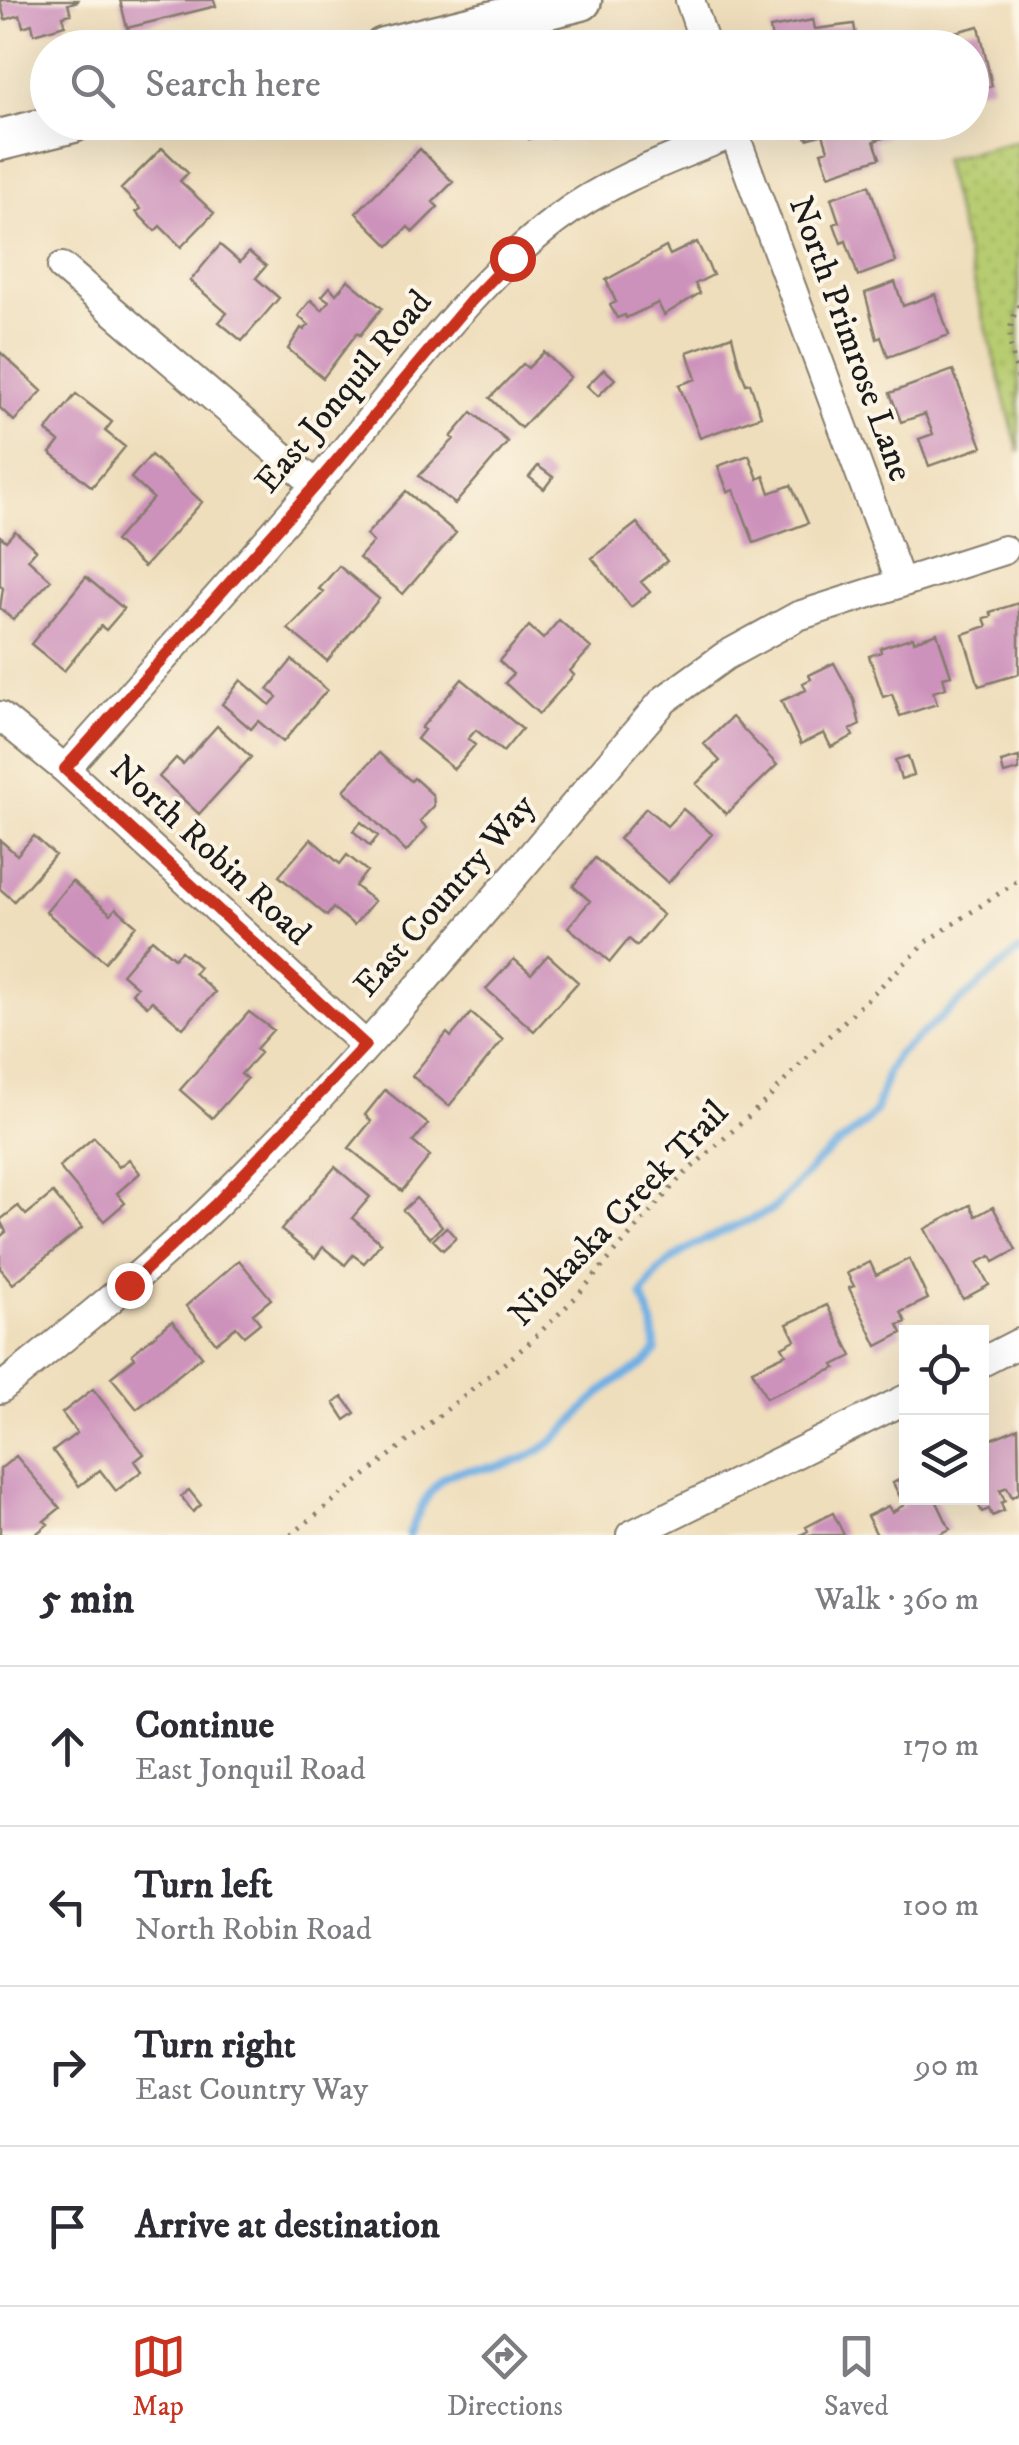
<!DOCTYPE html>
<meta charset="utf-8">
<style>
:root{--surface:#fff;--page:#f2f2f3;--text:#2b2b33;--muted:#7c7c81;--line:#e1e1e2;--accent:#c8321e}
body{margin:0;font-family:"IM FELL DW Pica",serif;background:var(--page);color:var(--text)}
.controls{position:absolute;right:30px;bottom:30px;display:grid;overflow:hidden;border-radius:0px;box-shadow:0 10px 40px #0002}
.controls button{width:90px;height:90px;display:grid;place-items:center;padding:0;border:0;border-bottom:2px solid var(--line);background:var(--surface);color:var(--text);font:50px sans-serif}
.stop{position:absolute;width:30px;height:30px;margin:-22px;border:8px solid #c8321e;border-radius:50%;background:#fff}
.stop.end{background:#c8321e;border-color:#fff;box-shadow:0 2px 10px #0008}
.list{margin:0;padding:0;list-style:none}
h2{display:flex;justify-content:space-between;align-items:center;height:130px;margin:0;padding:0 40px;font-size:42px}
h2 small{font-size:32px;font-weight:400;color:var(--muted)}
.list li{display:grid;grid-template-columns:65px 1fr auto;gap:30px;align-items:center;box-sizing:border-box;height:160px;padding:0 40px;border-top:2px solid var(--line)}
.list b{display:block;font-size:38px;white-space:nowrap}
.list p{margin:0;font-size:32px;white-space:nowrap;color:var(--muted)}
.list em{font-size:32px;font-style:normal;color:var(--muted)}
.icon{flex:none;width:55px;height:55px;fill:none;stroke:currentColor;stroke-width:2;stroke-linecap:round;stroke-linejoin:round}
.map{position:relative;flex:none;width:1019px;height:1535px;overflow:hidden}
.search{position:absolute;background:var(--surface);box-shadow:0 10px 40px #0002;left:30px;right:30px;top:30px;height:110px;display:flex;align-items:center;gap:25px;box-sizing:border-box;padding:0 35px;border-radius:55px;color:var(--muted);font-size:38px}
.sheet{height:770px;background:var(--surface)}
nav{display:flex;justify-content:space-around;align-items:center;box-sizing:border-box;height:140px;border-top:2px solid var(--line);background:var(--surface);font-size:28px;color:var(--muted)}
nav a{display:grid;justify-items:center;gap:5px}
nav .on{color:var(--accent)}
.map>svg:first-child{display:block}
.park{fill:url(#park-dots);stroke:#6a7446;stroke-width:2.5}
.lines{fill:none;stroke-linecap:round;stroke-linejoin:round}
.stream{stroke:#6fafe3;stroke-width:8}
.building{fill:#cd92bc}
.street-casing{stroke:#867d6c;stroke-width:32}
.secondary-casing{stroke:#867d6c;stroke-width:45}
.path{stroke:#867d6c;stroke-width:5;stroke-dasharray:2.5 8;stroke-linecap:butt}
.street{stroke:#fff;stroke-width:28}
.secondary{stroke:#fff;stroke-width:40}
.route{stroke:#c8321e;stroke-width:12}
.labels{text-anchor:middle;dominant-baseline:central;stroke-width:8;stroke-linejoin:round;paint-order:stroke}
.street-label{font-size:35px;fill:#1c1c1c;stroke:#fcf5e5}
</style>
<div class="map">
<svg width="1019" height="1535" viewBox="0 0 1019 1535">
<defs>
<pattern id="park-dots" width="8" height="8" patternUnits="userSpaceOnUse" patternTransform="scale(2.5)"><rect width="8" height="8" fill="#b7cc71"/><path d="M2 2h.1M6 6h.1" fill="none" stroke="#9daf61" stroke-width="1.8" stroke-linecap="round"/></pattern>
</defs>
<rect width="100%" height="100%" fill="#fcf5e5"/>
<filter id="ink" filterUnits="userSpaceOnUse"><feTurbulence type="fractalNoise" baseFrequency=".01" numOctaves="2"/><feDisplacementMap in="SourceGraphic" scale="20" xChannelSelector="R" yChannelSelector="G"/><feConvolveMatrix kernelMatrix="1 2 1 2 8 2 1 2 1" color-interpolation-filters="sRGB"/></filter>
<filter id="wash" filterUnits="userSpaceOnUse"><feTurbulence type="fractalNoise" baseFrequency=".0048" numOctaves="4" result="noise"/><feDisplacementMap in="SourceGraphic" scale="40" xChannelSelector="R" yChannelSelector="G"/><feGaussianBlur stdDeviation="2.25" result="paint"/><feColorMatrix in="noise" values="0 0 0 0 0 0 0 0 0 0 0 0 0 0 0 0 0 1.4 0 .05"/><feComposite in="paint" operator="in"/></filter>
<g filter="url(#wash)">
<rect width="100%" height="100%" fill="#efdebc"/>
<!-- park -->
<path class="park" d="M 1019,141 L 1019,453 L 942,159 Z"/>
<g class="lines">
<!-- stream -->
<path class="stream" d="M 409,1535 C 447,1438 465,1489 533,1454 C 566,1438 583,1404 613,1383 C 632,1369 639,1372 656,1351 L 653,1324 L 642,1295 L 659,1270 L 681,1253 L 704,1240 L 772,1210 L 819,1160 L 865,1123 L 876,1110 L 888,1071 L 897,1055 L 1019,951"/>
</g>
<g id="blocks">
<!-- building -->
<path class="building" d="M 0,0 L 78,0 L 78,1 L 68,4 L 71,14 L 63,16 L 65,25 L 34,34 L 32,24 L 23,27 L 20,15 L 5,20 Z
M 120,0 L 214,0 L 216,6 L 127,28 Z
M 813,20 L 815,29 L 854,24 L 858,48 L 773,48 L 770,28 Z
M 979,26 L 992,86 L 972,91 L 972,48 L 954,48 L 951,33 Z
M 522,122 L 567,122 L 570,130 L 551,138 L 548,131 L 529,139 Z
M 801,122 L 882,122 L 886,137 L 874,141 L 880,158 L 829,175 L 821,152 L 828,150 L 823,134 L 807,139 Z
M 162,148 L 188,173 L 180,181 L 214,213 L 181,247 L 160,226 L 155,231 L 136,212 L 141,209 L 121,189 Z
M 420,149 L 453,182 L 433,202 L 438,207 L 413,232 L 408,227 L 389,246 L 356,213 Z
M 869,185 L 896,262 L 858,276 L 846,241 L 841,243 L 834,224 L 839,222 L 831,198 Z
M 697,242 L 713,275 L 695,284 L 700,293 L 664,315 L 658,303 L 626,318 L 625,315 L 617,318 L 610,305 L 616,302 L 606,280 L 666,247 L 670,255 Z
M 220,245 L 240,262 L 249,252 L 266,266 L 256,278 L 279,298 L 242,341 L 219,322 L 227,313 L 190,281 Z
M 348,280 L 382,308 L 360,335 L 357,333 L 323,378 L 288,349 L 301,328 L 304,330 L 309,325 L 298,316 L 311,300 L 322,310 L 329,301 L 322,296 L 330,287 L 336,294 Z
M 895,282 L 903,306 L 935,294 L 949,335 L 888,357 L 881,337 L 877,339 L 865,293 Z
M 732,336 L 739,365 L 746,384 L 750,383 L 761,416 L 700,438 L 679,385 L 696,379 L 687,352 Z
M 0,352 L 42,391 L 14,421 L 0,408 Z
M 544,352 L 570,377 L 521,428 L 490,398 L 523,364 L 528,368 Z
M 604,369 L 615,379 L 598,396 L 587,386 Z
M 953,370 L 982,447 L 929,466 L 919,439 L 933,434 L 925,414 L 901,422 L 890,393 Z
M 76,394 L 112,422 L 105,431 L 125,447 L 92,487 L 50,453 L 59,442 L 46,431 Z
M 472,412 L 508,442 L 455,504 L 419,476 L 454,439 L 451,437 Z
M 151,455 L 202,502 L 144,567 L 115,541 L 153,498 L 131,478 Z
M 749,455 L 758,479 L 764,476 L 770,493 L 791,485 L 808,523 L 754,543 L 734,490 L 728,492 L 718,466 Z
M 538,466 L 553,477 L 544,489 L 529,477 Z
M 406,491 L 456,533 L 403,594 L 359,558 L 373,542 L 366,535 Z
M 637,523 L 667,561 L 641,582 L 650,592 L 631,607 L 592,558 Z
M 15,531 L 36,550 L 28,559 L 51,580 L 13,620 L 0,608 L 3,588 L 0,586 L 0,536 L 6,541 Z
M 339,566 L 379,599 L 327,661 L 288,629 L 324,592 L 319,589 Z
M 86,577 L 124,609 L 106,630 L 101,626 L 64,671 L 31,644 Z
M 1019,603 L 1019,674 L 979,686 L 963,634 L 987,626 L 984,618 L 992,616 L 990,612 Z
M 559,620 L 591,648 L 570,671 L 574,675 L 539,714 L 505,683 L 513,674 L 499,661 L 529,626 L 543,639 Z
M 937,633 L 951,675 L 943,677 L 946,688 L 933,692 L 937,704 L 900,716 L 892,694 L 883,697 L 869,656 L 881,652 L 880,648 L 913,637 L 914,641 Z
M 292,660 L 327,690 L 283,742 L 258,721 L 251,729 L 222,704 L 241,680 L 270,705 L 277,697 L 268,689 Z
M 834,663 L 854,700 L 860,725 L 850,730 L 853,736 L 831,747 L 824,733 L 801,744 L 781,701 L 806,690 L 803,683 L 811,679 L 809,675 Z
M 462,679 L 522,729 L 503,752 L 476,730 L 468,739 L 475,745 L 454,769 L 417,739 L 424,730 L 421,728 Z
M 732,717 L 777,765 L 726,814 L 696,784 L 720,761 L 704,744 Z
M 217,726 L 251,757 L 199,814 L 159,777 L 176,758 L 183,764 Z
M 379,753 L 411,781 L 414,778 L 433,795 L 434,806 L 420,821 L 427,828 L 406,852 L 344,790 Z
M 908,756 L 914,775 L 901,779 L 895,760 Z
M 1019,757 L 1019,770 L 1004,774 L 1001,762 Z
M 646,808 L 667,826 L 683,809 L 712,834 L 668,883 L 619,839 Z
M 361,822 L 378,836 L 370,846 L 353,831 Z
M 34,836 L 55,855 L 14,901 L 0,889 L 0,840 L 17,855 Z
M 311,839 L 340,864 L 347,855 L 367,871 L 355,886 L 374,901 L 354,925 L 333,908 L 327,916 L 279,876 Z
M 595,858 L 663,915 L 637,946 L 629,939 L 610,962 L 568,927 L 590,901 L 573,886 Z
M 72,881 L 111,914 L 116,908 L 136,925 L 105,962 L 46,912 Z
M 152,939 L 174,958 L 181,951 L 199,967 L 194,973 L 215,992 L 183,1028 L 152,1001 L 147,1006 L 132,993 L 137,987 L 122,974 Z
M 548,955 L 578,982 L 534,1031 L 486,989 L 514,959 L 531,974 Z
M 249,1012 L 273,1030 L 256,1049 L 260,1053 L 241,1074 L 247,1079 L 212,1118 L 180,1090 Z
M 471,1013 L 503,1040 L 449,1106 L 412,1076 L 447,1033 L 451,1037 Z
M 385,1090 L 428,1124 L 413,1142 L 430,1156 L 402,1191 L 349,1148 L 371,1121 L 365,1115 Z
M 94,1137 L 119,1167 L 129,1159 L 140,1173 L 117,1193 L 125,1203 L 104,1221 L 59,1167 Z
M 335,1167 L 370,1197 L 352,1218 L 381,1243 L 364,1263 L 353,1255 L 345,1265 L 323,1247 L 315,1258 L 281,1230 Z
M 53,1193 L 82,1228 L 13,1284 L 0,1268 L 0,1237 L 6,1232 L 0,1220 L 18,1206 L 26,1215 Z
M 416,1198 L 442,1226 L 430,1238 L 403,1210 Z
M 970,1205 L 976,1216 L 993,1207 L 1016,1250 L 994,1262 L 991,1256 L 977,1263 L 989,1285 L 963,1299 L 925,1229 Z
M 446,1227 L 456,1238 L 443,1250 L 433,1240 Z
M 909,1259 L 928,1299 L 901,1312 L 906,1322 L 898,1325 L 902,1333 L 877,1346 L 849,1288 L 854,1286 L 847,1273 L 870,1262 L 876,1275 Z
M 239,1260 L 271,1299 L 253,1314 L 260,1323 L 244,1336 L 236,1327 L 216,1343 L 186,1306 Z
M 827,1305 L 852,1356 L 834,1365 L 836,1368 L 766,1398 L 752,1370 L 786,1354 L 782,1347 L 795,1340 L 787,1324 Z
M 172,1321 L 202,1356 L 137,1409 L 111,1377 L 135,1358 L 132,1354 Z
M 93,1389 L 144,1454 L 135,1461 L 142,1471 L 116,1491 L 100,1470 L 79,1486 L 53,1451 L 77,1433 L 62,1413 Z
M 343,1397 L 355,1413 L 345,1420 L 334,1403 Z
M 1018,1428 L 1019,1493 L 1012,1497 L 1007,1487 L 1000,1490 L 1005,1501 L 1001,1503 L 1004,1511 L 992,1516 L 989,1509 L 982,1512 L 975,1498 L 982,1498 L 982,1443 Z
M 16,1456 L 60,1508 L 44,1521 L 48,1524 L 35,1535 L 0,1535 L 0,1469 Z
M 906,1476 L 906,1498 L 935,1498 L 950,1529 L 938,1535 L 877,1535 L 867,1516 L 888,1506 L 892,1512 L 904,1505 L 893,1483 Z
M 189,1490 L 201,1505 L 193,1512 L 181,1496 Z
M 833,1513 L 844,1535 L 800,1535 L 808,1531 L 806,1527 Z"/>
</g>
</g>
<g filter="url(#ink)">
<use href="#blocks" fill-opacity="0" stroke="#867d6c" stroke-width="2.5"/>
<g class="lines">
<defs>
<path id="street" d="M 690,0 L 706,48
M 730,122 L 900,581
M 62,267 L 316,485
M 0,716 L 65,769 L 365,1045
M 65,769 C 155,667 248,565 336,461 C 405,379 471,285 556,220 C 609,180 673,158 734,133
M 982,1362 L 1019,1343
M 0,1389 C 73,1330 147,1272 214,1206 C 373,1050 518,869 664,700 L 725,656 L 798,616 L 1004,550
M 631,1535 L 906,1399"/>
<path id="secondary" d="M 384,48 L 581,0
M 0,140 L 73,122"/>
</defs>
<!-- street casing -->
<use href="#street" class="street-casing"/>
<!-- secondary casing -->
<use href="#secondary" class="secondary-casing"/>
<!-- path -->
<path class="path" d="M 1019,305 C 1003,332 1012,353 1019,381
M 291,1535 L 527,1345 L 576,1297 L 679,1179 L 769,1098 L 806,1058 L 928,941 L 1019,880"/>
<!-- street -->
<use href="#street" class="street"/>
<!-- secondary -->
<use href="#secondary" class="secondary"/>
</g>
</g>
<g class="lines" filter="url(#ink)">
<!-- route -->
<path class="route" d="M 129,1285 L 215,1205 L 365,1045 L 65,769 L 316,485 L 470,302 L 512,258"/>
</g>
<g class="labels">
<!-- street labels -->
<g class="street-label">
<text transform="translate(850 339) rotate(70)">North Primrose Lane</text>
<text transform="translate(344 392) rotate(-50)">East Jonquil Road</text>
<text transform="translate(210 851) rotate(43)">North Robin Road</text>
<text transform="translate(445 896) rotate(-49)">East Country Way</text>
<text transform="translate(619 1214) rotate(-46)">Niokaska Creek Trail</text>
</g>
</g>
</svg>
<div class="controls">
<button><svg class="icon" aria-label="locate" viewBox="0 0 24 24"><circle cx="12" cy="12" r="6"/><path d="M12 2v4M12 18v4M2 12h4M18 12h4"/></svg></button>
<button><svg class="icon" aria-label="layers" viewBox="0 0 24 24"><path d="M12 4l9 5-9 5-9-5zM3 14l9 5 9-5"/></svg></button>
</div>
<div class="stop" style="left:512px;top:258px"></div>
<div class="stop end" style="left:129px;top:1285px"></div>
<div class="search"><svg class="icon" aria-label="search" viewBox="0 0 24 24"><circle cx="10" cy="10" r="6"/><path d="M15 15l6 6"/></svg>Search here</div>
</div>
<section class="sheet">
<h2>5 min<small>Walk · 360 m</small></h2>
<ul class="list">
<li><svg class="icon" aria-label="ahead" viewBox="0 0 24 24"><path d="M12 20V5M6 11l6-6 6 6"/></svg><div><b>Continue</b><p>East Jonquil Road</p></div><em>170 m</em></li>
<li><svg class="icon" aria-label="left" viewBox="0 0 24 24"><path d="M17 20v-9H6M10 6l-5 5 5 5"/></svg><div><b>Turn left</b><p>North Robin Road</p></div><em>100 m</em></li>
<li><svg class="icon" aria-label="right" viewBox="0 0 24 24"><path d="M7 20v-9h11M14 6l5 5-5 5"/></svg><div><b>Turn right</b><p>East Country Way</p></div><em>90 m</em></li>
<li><svg class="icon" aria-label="arrive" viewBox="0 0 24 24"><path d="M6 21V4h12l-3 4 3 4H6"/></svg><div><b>Arrive at destination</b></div></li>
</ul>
</section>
<nav>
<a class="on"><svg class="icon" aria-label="map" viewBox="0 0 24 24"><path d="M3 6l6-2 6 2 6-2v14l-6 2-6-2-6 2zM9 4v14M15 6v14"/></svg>Map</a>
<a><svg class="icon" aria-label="directions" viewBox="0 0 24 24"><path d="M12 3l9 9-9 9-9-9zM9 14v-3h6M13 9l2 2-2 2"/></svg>Directions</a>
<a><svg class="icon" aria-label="saved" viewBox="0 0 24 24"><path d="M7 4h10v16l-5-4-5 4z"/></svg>Saved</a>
</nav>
